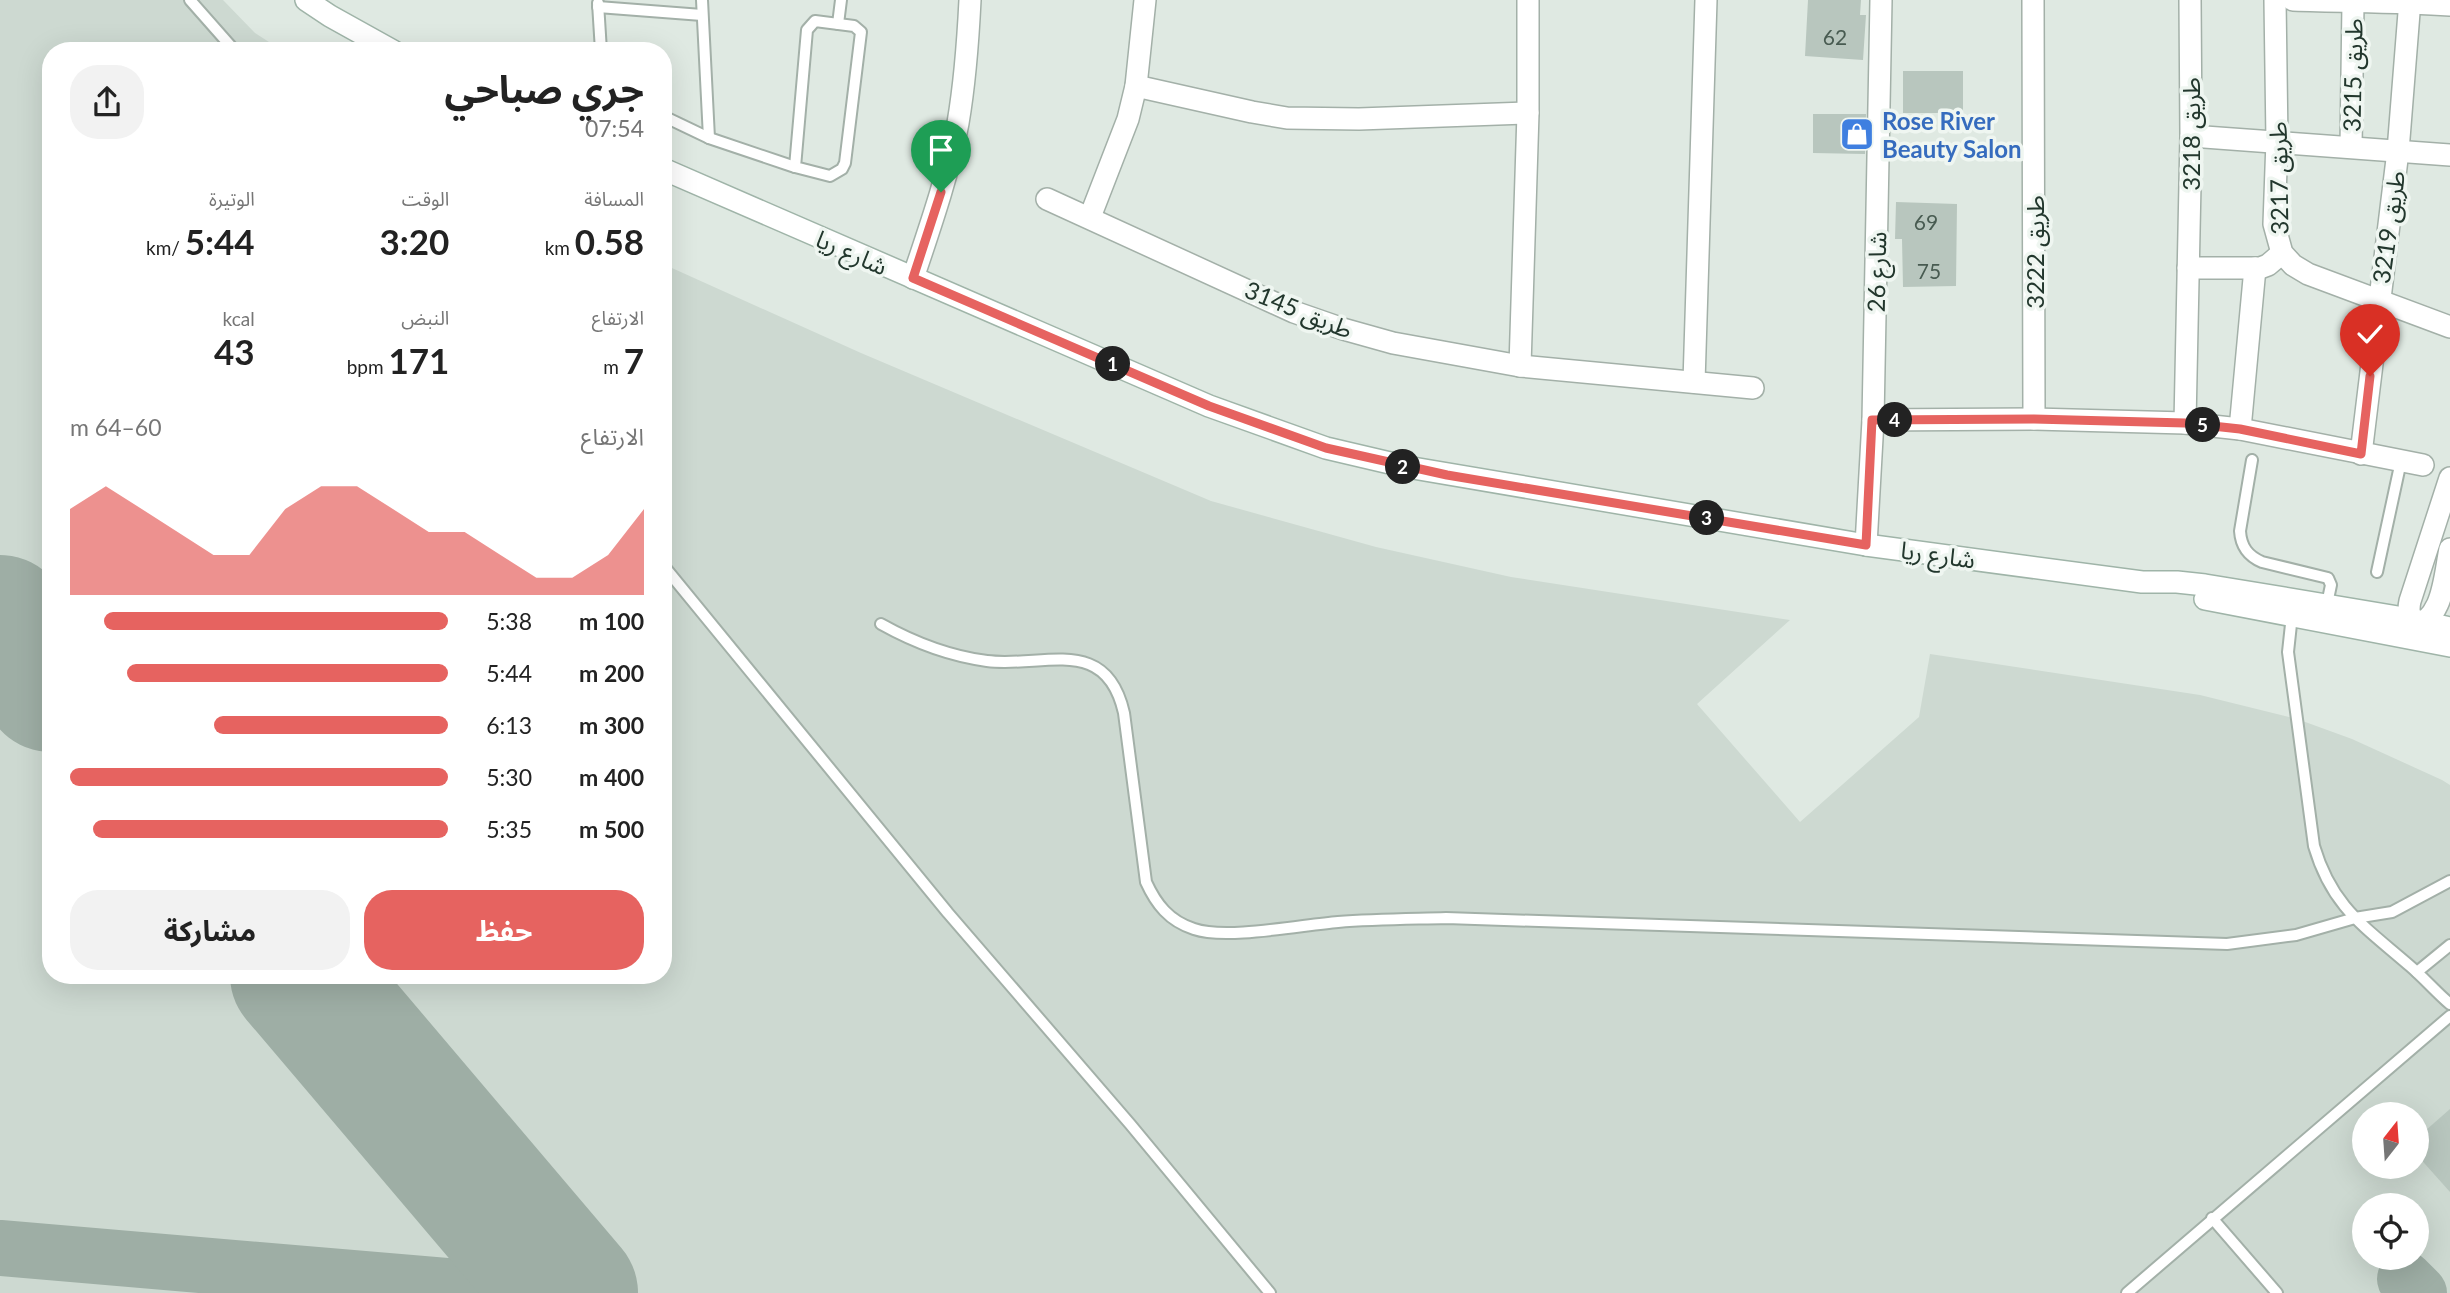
<!DOCTYPE html>
<html lang="ar">
<meta charset="utf-8">
<style>
:root{--surface:#fff;--page:#f2f2f2;--text:#222;--muted:#767676;--accent:#e66360}
body{margin:0;font-family:Lato,"Noto Sans Arabic",sans-serif;background:var(--page);color:var(--text);direction:rtl;height:100vh;display:flex;flex-direction:column;font-size:26px;white-space:nowrap}
*{box-sizing:border-box;margin:0}
p{font-size:23px;color:var(--muted)}
.icon{flex:none;width:38px;height:38px;fill:none;stroke:currentColor;stroke-width:2;stroke-linecap:round;stroke-linejoin:round}
.map{position:relative;flex:1;overflow:hidden;direction:ltr}
.sheet{position:absolute;left:42px;top:42px;width:630px;height:942px;display:flex;flex-direction:column;background:var(--surface);border-radius:28px;box-shadow:0 7px 28px #0002;direction:rtl}
.sheet>*{flex:none}
.needle{width:46px;rotate:17deg}
.tools{position:absolute;left:2352px;top:1102px;display:grid;gap:14px}
.tools a{display:grid;place-items:center;width:77px;height:77px;border-radius:50%;background:var(--surface);box-shadow:0 7px 28px #0002;font-size:35px}
.pin{position:absolute;display:grid;place-items:center;width:60px;height:60px;color:#fff;margin:-72px -30px;border-radius:50% 50% 50% 0;rotate:-45deg;box-shadow:0 0 7px #0007}
.pin .icon{rotate:45deg}
.km{position:absolute;width:35px;height:35px;margin:-18px;border-radius:50%;background:#222;color:#fff;font-size:19px;line-height:35px;text-align:center}
.round{display:grid;place-items:center;flex:none;width:74px;height:74px;border-radius:28px;background:var(--page)}
.head{display:flex;align-items:center;justify-content:space-between;height:119px;padding:0 28px}
h1{font-size:38px;font-weight:700;line-height:52px}
.stats{display:grid;grid-template-columns:repeat(3,1fr);gap:10px;height:119px;padding:7px 28px}
.stats div{display:grid;align-content:center}
.stats b{font-size:35px;font-weight:700}
.stats small{font-size:19px;font-weight:400}
.stats p{font-size:19px}
.chart{height:196px;padding:14px 28px}
.chart p{display:flex;justify-content:space-between}
.chart svg{width:100%;height:126px;margin-top:7px;fill:var(--accent);opacity:.7}
.primary-button{display:flex;gap:14px;margin-top:auto;padding:14px 28px}
.primary-button a{flex:1;height:80px;border-radius:28px;background:var(--accent);color:#fff;font-size:28px;font-weight:700;line-height:80px;text-align:center}
.primary-button a+a{background:var(--page);color:var(--text)}
ul{padding:0 28px;list-style:none;font-size:23px}
li{display:grid;grid-template-columns:112px 84px 1fr;align-items:center;height:52px}
li i{height:18px;border-radius:9px;background:var(--accent)}
.map>svg:first-child{display:block}
.built{fill:#cdd9d1;fill-rule:evenodd}
.lines{fill:none;stroke-linecap:round;stroke-linejoin:round}
.taxiway{stroke:#9eaea5;stroke-width:56}
.runway{stroke:#9eaea5;stroke-width:138}
.building{fill:#b8c6be}
.lane-casing{stroke:#a3b0a8;stroke-width:14}
.street-casing{stroke:#a3b0a8;stroke-width:24}
.secondary-casing{stroke:#9fb4a8;stroke-width:24}
.lane{stroke:#fff;stroke-width:10}
.street{stroke:#fff;stroke-width:21}
.secondary{stroke:#fff;stroke-width:21}
.route-casing{stroke:#fff;stroke-width:14}
.route{stroke:#e66360;stroke-width:9}
.labels{text-anchor:middle;dominant-baseline:central;stroke-width:7;stroke-linejoin:round;paint-order:stroke}
.number-label{font-size:21px;fill:#485b51}
.street-label{font-size:24px;fill:#22372d;stroke:#eff6f1}
.shop-label{font-size:24px;font-weight:bold;fill:#366cbe;stroke:#eff6f1;text-anchor:start}
</style>
<div class="map">
<svg width="2450" height="1293" viewBox="0 0 2450 1293">
<rect width="100%" height="100%" fill="#dfe9e2"/>
<path class="built" d="M0,0H223L255,33L283,51H51V975H663V264L861,353L1211,501L1376,547L1511,577L1790,620L1697,704L1800,822L1919,717L1930,654L2200,695L2297,719L2352,739L2442,780L2450,785V1293H0ZM2364,1115H2417V1167H2364ZM2364,1206H2417V1258H2364Z"/>
<g class="lines">
<g class="taxiway">
<polyline points="0,1248 458,1287 483,1293"/>
<polyline points="2405,1279 2419,1293"/>
</g>
<g class="runway">
<polyline points="0,624 51,683"/>
<polyline points="299,975 569,1293"/>
</g>
</g>
<g class="building">
<polygon points="1808,0 1861,0 1860,15 1866,15 1863,60 1805,56"/>
<rect x="1903" y="71" width="60" height="42"/>
<polygon points="1813,114 1866,114 1865,154 1813,153"/>
<polygon points="1896,202 1957,204 1956,286 1903,287 1902,239 1895,239"/>
<polygon points="2450,1109 2450,1192 2417,1155 2417,1138"/>
</g>
<g class="lines">
<g class="lane-casing">
<g id="lane">
<polyline points="190,0 235,51"/>
<polyline points="702,0 709,138"/>
<polyline points="598,3 601,51"/>
<polyline points="598,7 702,15"/>
<polygon points="815,21 854,26 861,32 845,163 842,169 830,176 795,167 807,30"/>
<polyline points="838,24 841,0"/>
<polyline points="663,116 709,138 795,167"/>
<path d="M2252,460L2240,531C2241,547 2248,556 2262,562L2328,578L2331,585L2327,604"/>
<polyline points="663,565 948,913 1130,1124 1270,1293"/>
<polyline points="2377,572 2401,461"/>
<path d="M2292,615L2288,652L2314,846C2332,907 2364,926 2410,966C2424,978 2436,992 2450,1004"/>
<path d="M881,624C915,643 949,656 987,661C1044,668 1106,634 1124,713L1146,882C1156,904 1169,921 1194,929C1226,940 1301,925 1338,922C1374,919 1410,919 1446,918L2227,944L2296,935L2355,918L2392,912L2450,881"/>
<polyline points="2417,972 2450,945"/>
<polyline points="2212,1218 2277,1293"/>
<polyline points="2127,1293 2450,1016"/>
</g>
</g>
<g class="street-casing">
<g id="street">
<polyline points="2033,0 2034,419"/>
<polyline points="2275,0 2277,141 2274,224 2282,253 2293,265 2308,274 2450,327"/>
<path d="M2293,0C2346,2 2398,1 2450,5"/>
<polyline points="1136,86 1252,112 1287,118 1359,119 1528,113"/>
<polyline points="2191,136 2450,155"/>
<polyline points="2351,147 2353,3"/>
<polyline points="1047,199 1294,312 1343,329 1393,343 1520,366 1753,388"/>
<polyline points="1090,217 1128,119 1136,86 1145,0"/>
<polyline points="2188,268 2260,268 2268,265 2282,253"/>
<path d="M913,278C930,227 948,176 958,123C965,82 968,41 970,0"/>
<polyline points="1520,366 1528,113 1528,0"/>
<polyline points="1694,382 1706,0"/>
<polyline points="1873,420 2034,419 2185,423 2240,429 2423,465"/>
<polyline points="2185,423 2191,136 2190,0"/>
<polyline points="2240,429 2255,268"/>
<polyline points="2361,454 2398,151 2410,0"/>
<polyline points="1866,545 1873,420 1881,0"/>
<path d="M2410,629C2444,620 2444,578 2450,549"/>
<path d="M2420,634C2411,624 2407,614 2410,601L2450,478"/>
</g>
</g>
<g class="secondary-casing">
<g id="secondary">
<polyline points="306,0 330,16 393,51"/>
<polyline points="663,169 1209,406 1326,448 1407,467 1866,545 2142,582 2177,582 2205,585 2410,619 2450,628"/>
<polyline points="2205,599 2450,646"/>
</g>
</g>
<use href="#lane" class="lane"/>
<use href="#street" class="street"/>
<use href="#secondary" class="secondary"/>
</g>
<g class="lines">
<g class="route-casing">
<polyline id="route" points="941,192 913,278 1209,406 1326,448 1447,475 1866,545 1872,420 2034,419 2185,423 2240,429 2361,454 2370,376"/>
</g>
<use href="#route" class="route"/>
</g>
<defs>
<g id="shop-square" transform="scale(1.75)"><rect x="-9" y="-9" width="18" height="18" rx="4" fill="#3f7fe0" stroke="#eff6f1"/><path d="M-5-2.5h2.3a2.7 3.5 0 0 1 5.4 0H5L5.5 6h-11ZM-1.5-2.5h3a1.5 2.3 0 0 0-3 0Z" fill="#fff"/></g>
</defs>
<g fill-rule="evenodd">
<use href="#shop-square" x="1857" y="134"/>
</g>
<g class="labels">
<g class="number-label">
<text x="1835" y="36">62</text>
<text x="1926" y="221">69</text>
<text x="1929" y="270">75</text>
</g>
<g class="street-label">
<text transform="translate(2352 75) rotate(-89)">طريق 3215</text>
<text transform="translate(2190 134) rotate(-90)">طريق 3218</text>
<text transform="translate(2278 178) rotate(-91)">طريق 3217</text>
<text transform="translate(2388 227) rotate(-82)">طريق 3219</text>
<text transform="translate(852 252) rotate(24)">شارع ريا</text>
<text transform="translate(2034 252) rotate(-90)">طريق 3222</text>
<text transform="translate(1876 272) rotate(-89)">شارع 26</text>
<text transform="translate(1299 309) rotate(22)">طريق 3145</text>
<text transform="translate(1938 554) rotate(8)">شارع ريا</text>
</g>
<g class="shop-label">
<text x="1882" y="120">Rose River<tspan x="1882" dy="28">Beauty Salon</tspan></text>
</g>
</g>
</svg>
<div class="tools">
<a><svg class="needle" viewBox="-14 -14 28 28"><path d="M0-13l5 13h-10z" fill="#e53935"/><path d="M0 13l5-13h-10z" fill="#767676"/></svg></a>
<a><svg class="icon" aria-label="locate" viewBox="0 0 24 24"><circle cx="12" cy="12" r="6"/><path d="M12 2v4M12 18v4M2 12h4M18 12h4"/></svg></a>
</div>
<div class="pin" style="left:941px;top:192px;background:#1e9e55"><svg class="icon" aria-label="arrive" viewBox="0 0 24 24"><path d="M6 21V4h12l-3 4 3 4H6"/></svg></div>
<div class="pin" style="left:2370px;top:376px;background:#d93025"><svg class="icon" aria-label="check" viewBox="0 0 24 24"><path d="M5 12l5 5 9-10"/></svg></div>
<b class="km" style="left:1113px;top:364px">1</b>
<b class="km" style="left:1403px;top:467px">2</b>
<b class="km" style="left:1707px;top:518px">3</b>
<b class="km" style="left:1895px;top:420px">4</b>
<b class="km" style="left:2203px;top:425px">5</b>
<section class="sheet">
<div class="head"><div><h1>جري صباحي</h1><p>07:54</p></div><a class="round"><svg class="icon" aria-label="share" viewBox="0 0 24 24"><path d="M12 15V3M7 8l5-5 5 5M5 13v7h14v-7"/></svg></a></div>
<div class="stats">
<div><p>المسافة</p><b>0.58<small> km</small></b></div>
<div><p>الوقت</p><b>3:20</b></div>
<div><p>الوتيرة</p><b>5:44<small> /km</small></b></div>
</div>
<div class="stats">
<div><p>الارتفاع</p><b>7<small> m</small></b></div>
<div><p>النبض</p><b>171<small> bpm</small></b></div>
<div><p>kcal</p><b>43</b></div>
</div>
<div class="chart"><p><span>الارتفاع</span>60–64 m</p>
<svg viewBox="0 0 160 44" preserveAspectRatio="none"><path d="M0 44V14L10 6L20 14L30 22L40 30L50 30L60 14L70 6L80 6L90 14L100 22L110 22L120 30L130 38L140 38L150 30L160 14V44z"/></svg>
</div>
<ul>
<li><b>100 m</b>5:38<i style="width:91%"></i></li>
<li><b>200 m</b>5:44<i style="width:85%"></i></li>
<li><b>300 m</b>6:13<i style="width:62%"></i></li>
<li><b>400 m</b>5:30<i style="width:100%"></i></li>
<li><b>500 m</b>5:35<i style="width:94%"></i></li>
</ul>
<div class="primary-button"><a>حفظ</a><a>مشاركة</a></div>
</section>
</div>
